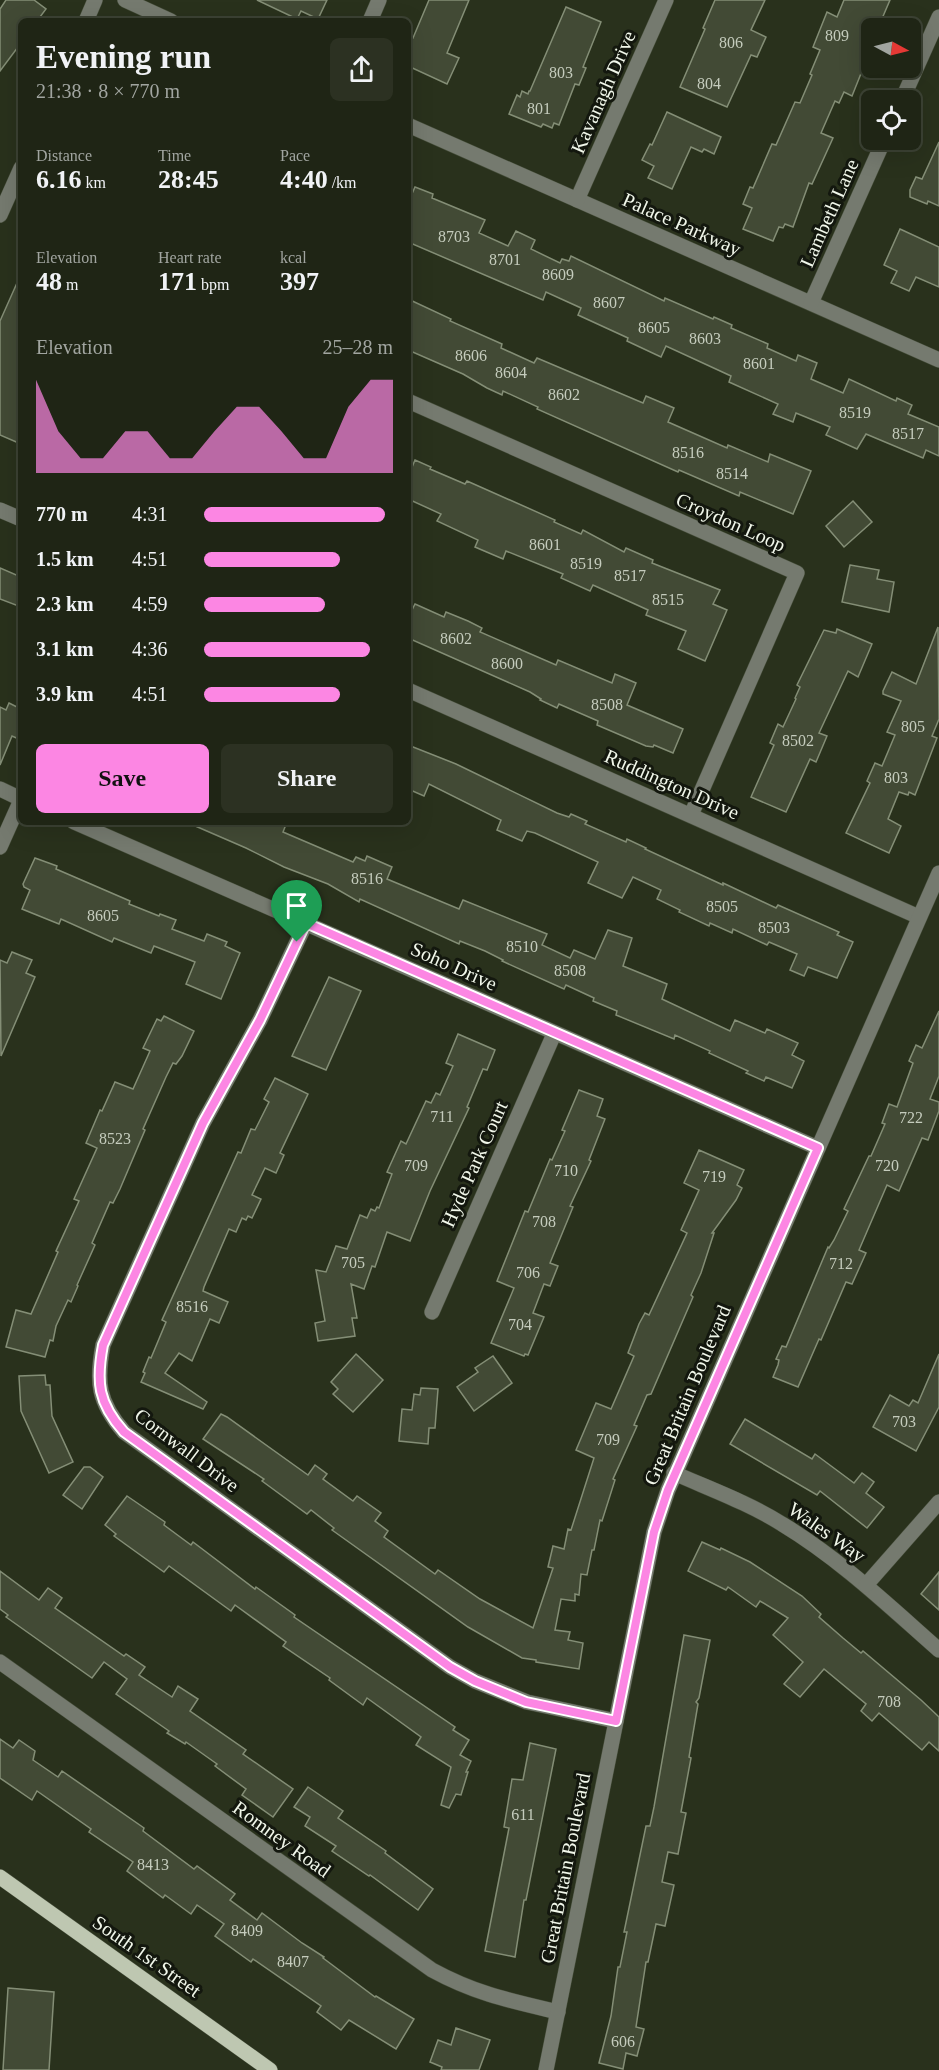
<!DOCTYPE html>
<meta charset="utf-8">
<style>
:root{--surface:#1f2515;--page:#2c3122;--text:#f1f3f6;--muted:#a1a5a0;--line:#3c4234;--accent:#fc86e3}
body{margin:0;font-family:"Times New Roman",serif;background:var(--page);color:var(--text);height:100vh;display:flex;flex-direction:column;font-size:22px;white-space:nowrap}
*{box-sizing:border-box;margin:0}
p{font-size:20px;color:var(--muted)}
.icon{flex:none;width:33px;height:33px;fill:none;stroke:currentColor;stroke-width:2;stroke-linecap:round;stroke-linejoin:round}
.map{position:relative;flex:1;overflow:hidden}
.details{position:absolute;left:18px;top:18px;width:393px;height:807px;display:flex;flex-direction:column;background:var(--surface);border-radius:9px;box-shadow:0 6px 24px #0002,0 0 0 2px var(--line)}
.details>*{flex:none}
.needle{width:39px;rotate:97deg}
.controls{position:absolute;left:861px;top:18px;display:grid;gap:12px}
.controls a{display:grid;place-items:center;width:60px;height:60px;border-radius:9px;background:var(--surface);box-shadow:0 6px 24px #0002,0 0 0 2px var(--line);font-size:30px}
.pin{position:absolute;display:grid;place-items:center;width:51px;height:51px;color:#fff;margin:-62px -26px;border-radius:50% 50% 50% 0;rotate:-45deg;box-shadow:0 0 6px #0007}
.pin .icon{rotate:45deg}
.round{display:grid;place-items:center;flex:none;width:63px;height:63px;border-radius:9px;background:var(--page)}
.head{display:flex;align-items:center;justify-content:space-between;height:102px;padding:0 18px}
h1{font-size:33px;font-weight:600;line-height:45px}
.metrics{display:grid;grid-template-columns:repeat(3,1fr);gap:9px;height:102px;padding:6px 18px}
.metrics div{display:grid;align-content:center}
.metrics b{font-size:26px;font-weight:600}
.metrics small{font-size:16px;font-weight:400}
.metrics p{font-size:16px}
.chart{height:168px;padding:12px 18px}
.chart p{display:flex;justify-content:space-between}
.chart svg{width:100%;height:108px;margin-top:6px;fill:var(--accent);opacity:.7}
.primary-button{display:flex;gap:12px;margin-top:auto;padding:12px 18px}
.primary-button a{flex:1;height:69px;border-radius:9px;background:var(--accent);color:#111;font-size:24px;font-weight:600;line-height:69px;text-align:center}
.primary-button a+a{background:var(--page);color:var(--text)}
ul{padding:0 18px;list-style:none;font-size:20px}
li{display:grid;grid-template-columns:96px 72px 1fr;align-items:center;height:45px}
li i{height:15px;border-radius:8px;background:var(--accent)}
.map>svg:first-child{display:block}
.building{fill:#424a35;stroke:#848e76;stroke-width:1.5}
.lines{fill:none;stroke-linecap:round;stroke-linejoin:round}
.minor-casing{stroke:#454d39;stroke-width:16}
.major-casing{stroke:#454d39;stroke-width:16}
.minor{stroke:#757a6f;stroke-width:15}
.major{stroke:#bec7b1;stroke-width:15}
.route-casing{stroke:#fff;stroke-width:12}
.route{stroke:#fc86e3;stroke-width:8}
.labels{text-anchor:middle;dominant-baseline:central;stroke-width:6;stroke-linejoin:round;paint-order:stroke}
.number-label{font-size:16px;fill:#c5ccbd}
.street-label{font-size:20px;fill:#f1f7ea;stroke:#13170e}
</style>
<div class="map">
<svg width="939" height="2070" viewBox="0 0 939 2070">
<rect width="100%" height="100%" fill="#29311c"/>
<g class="building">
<polygon points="6,0 34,0 46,9 37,21 21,21 21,43 0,71 0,9"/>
<polygon points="257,0 327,0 318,19 301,11 297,19"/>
<polygon points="429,0 469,0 447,53 459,58 447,84 408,66 408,35 413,38"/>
<polygon points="715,0 765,0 751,30 766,37 757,57 751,55 727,107 680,87 705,29 703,28"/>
<polygon points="844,0 890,0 878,28 872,28 870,51 852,96 844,92 839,103 835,101 821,133 833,138 812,184 809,183 793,227 785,224 783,228 779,227 773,241 743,229 752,208 743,204 750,187 753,188 772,144 776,145 795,102 800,103 812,75 810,74 820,50 813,47 827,12 837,17"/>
<polygon points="566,7 601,22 583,67 586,68 579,85 575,84 559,125 554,123 552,128 543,124 541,127 509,114 517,95 520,97 522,91 528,94 529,91 530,91"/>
<polygon points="667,112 721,137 714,154 704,149 702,152 691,147 672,189 648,178 654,166 642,160 650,144 652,145"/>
<polygon points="939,142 939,206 928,201 927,204 910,197 910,190 916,177 922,179"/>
<polygon points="415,187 433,194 432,198 485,220 479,233 508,246 516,231 535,240 531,249 560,263 562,259 569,261 571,256 664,301 665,298 713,319 714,317 732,325 731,328 768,344 767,348 796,361 798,355 817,363 811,379 843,393 849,379 896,401 897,398 912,405 908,414 939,427 939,456 926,450 923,458 866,434 857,449 826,435 830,427 796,413 793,422 773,414 778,404 729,382 731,376 666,346 661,357 627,341 628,338 578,315 581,308 546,292 543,300 408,242 408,203"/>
<polygon points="900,229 939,247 939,287 916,277 909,291 891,283 897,271 884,265"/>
<polygon points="21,274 21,444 0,435 0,321"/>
<polygon points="408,299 451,319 450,321 502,344 501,348 534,363 537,358 643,403 646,396 674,408 668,422 727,448 728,445 768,462 770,454 811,471 793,514 740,492 739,496 679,470 678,472 537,409 538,407 503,391 502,395 487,388 463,374 408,350"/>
<polygon points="415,460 431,467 430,469 465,484 467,481 555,520 554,522 581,534 583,530 624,552 626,548 653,560 652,563 720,590 713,604 727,610 705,661 678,649 686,631 646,615 648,610 593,585 590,591 561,578 563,574 506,551 503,559 475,547 478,540 437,521 441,514 408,499 408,477"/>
<polygon points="853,501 872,522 844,547 826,526"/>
<polygon points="850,565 879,570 877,579 894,582 889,612 842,602"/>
<polygon points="0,568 21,577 21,607 0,599"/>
<polygon points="415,604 444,617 446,612 468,621 482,628 480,632 556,665 558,660 612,683 615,674 636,683 627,705 683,729 673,753 654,745 653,747 646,746 597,725 598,721 559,704 557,708 540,700 541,699 530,692 408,638 408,618"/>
<polygon points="938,627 939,719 932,736 937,738 915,795 909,792 908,795 899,792 888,819 901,826 889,853 846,833 870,783 867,781 875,763 882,766 895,735 887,732 901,701 883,694 883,691 892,672 916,684"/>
<polygon points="837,629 872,644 858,677 848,671 819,733 827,736 816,762 810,759 786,812 751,797 774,745 770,743 778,724 783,727 796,699 795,698 800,687 797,685 824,630 836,633"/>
<polygon points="9,703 21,709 21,740 12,736 0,765 0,707 6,710"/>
<polygon points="408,745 456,764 557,813 569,817 571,814 587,821 585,824 626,842 627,839 646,848 645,849 723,885 723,883 776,908 778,905 839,932 837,935 853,942 837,978 808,967 804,976 790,970 797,954 769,942 767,945 733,929 732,933 710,923 709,926 679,912 680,910 657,899 661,890 633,877 622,898 588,883 598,862 535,833 527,831 522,841 497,830 501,820 429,784 424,796 408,789"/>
<polygon points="186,822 287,822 283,832 353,862 356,857 365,861 367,856 392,867 387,879 459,909 463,900 547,934 542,945 570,958 574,950 595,959 608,930 632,938 623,966 667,984 662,999 730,1031 735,1020 765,1033 767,1029 798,1043 792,1055 804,1061 792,1088 766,1077 764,1081 746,1073 748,1071 709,1053 710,1051 675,1035 674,1039 616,1015 617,1011 593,1001 594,998 566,985 564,989 502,961 503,960 485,951 460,941 459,944 360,899 359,902 328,884 284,867 246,848"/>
<polygon points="35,858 57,866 56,869 130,901 129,904 159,916 160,914 176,920 172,929 204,941 207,934 227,942 225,946 240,953 221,999 186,984 195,962 154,946 151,953 114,938 112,942 61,919 59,924 22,909 30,890 24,887 23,884"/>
<polygon points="12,952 32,960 26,973 35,977 1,1056 0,960 7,963"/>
<polygon points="329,977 361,991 326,1070 292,1056"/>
<polygon points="939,1011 939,1076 930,1099 939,1102 939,1111 928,1140 922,1138 899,1191 887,1185 859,1250 866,1253 852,1284 846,1282 821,1340 819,1339 798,1387 773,1377 778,1365 779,1360 776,1359 782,1346 786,1347 828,1247 829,1248 834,1240 848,1211 844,1209 869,1156 871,1156 885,1124 882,1123 889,1104 897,1107 913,1063 909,1061 916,1045 922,1048"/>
<polygon points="164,1016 194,1031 182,1056 176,1064 173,1063 166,1077 143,1129 145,1130 120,1189 113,1203 110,1202 92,1243 95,1245 77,1285 78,1286 71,1302 68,1300 56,1326 53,1341 50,1340 45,1357 6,1347 16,1310 31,1314 58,1252 56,1251 79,1201 74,1199 97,1148 86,1143 100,1110 102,1111 115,1082 133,1089 150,1051 143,1048 157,1019 161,1021"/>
<polygon points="458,1034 495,1050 487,1070 483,1069 467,1107 469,1108 430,1191 410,1241 387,1232 375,1267 372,1266 364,1289 351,1284 357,1318 352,1318 355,1336 318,1341 315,1323 325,1321 316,1270 326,1272 336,1246 347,1249 360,1215 367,1218 371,1209 375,1211 377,1207 379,1208 392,1174 387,1172 401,1141 406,1144 426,1101 431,1103 436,1093 440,1095 453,1066 446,1063"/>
<polygon points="275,1078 308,1094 280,1153 284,1155 276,1173 265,1168 252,1195 261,1199 252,1218 248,1216 246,1220 242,1218 236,1232 229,1229 204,1287 203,1291 228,1302 219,1323 210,1319 192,1361 179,1353 165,1373 207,1402 203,1409 141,1382 145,1373 143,1372 149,1357 151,1358 166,1322 162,1320 238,1152 241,1153 251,1129 255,1130 269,1102 264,1099"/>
<polygon points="579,1090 603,1099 597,1116 605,1119 589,1160 591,1161 570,1206 573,1207 550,1263 558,1266 550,1286 544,1284 533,1313 544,1317 528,1355 525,1354 524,1356 491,1343 514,1288 497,1281 525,1211 528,1212 550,1159 552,1160 565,1131 562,1130"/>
<polygon points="699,1150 744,1170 737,1185 742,1188 736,1200 712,1233 714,1233 701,1273 691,1295 693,1297 651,1394 647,1395 634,1425 637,1426 613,1479 615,1480 602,1521 600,1520 594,1550 592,1550 587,1575 581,1574 579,1595 575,1594 575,1601 561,1599 555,1630 570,1632 568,1640 583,1643 579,1669 536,1662 536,1660 522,1658 468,1627 332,1530 334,1528 311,1510 307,1514 262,1481 264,1479 203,1439 221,1414 227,1417 308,1475 315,1465 327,1474 323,1479 353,1501 357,1496 381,1513 375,1521 388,1531 384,1537 435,1574 438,1570 480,1599 533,1628 553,1568 548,1567 553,1546 564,1549 568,1529 571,1530 594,1458 576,1450 596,1403 611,1409 634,1356 628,1353 639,1324 645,1313 649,1315 687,1233 681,1230 699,1190 684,1183"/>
<polygon points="356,1354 383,1380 353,1412 333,1394 338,1389 331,1382"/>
<polygon points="939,1354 939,1407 916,1451 873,1427 890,1395 909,1406 913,1400 918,1403"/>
<polygon points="493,1356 512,1383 474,1411 457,1387 478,1372 475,1368"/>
<polygon points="45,1375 46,1385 50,1385 52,1416 73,1462 49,1473 21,1411 19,1376"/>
<polygon points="421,1388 438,1389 435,1428 429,1428 428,1444 399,1441 402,1409 412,1410 414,1394 420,1395"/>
<polygon points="745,1419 812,1459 815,1454 854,1483 862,1473 874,1482 866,1493 884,1507 867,1528 820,1491 817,1495 730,1444"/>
<polygon points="84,1467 90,1467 103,1477 82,1509 63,1495"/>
<polygon points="127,1496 165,1522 164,1525 191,1545 193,1542 255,1589 256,1587 295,1615 294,1617 455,1727 453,1730 469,1740 460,1755 471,1761 466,1772 468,1772 461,1795 456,1794 449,1808 441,1805 451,1767 416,1745 421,1737 367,1698 363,1705 329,1680 330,1678 283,1646 286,1642 235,1605 231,1611 169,1566 164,1572 114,1536 116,1534 105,1525"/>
<polygon points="702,1542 720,1550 721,1548 750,1562 802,1596 821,1614 819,1617 843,1638 861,1653 863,1651 921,1700 939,1717 939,1751 929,1742 922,1750 879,1713 872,1721 861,1711 866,1704 824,1669 800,1697 784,1684 803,1662 773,1635 788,1618 760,1601 756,1607 728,1587 726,1590 688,1571"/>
<polygon points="0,1571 39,1600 48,1588 62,1598 55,1608 124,1656 126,1654 145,1667 139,1675 172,1697 178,1686 198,1699 190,1711 246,1750 243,1754 293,1789 273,1817 242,1795 246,1789 215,1766 217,1764 186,1742 185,1744 167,1733 169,1731 116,1694 127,1679 104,1662 92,1678 6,1617 8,1615 0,1609"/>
<polygon points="939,1572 939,1610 921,1594"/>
<polygon points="684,1635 710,1640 699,1698 696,1702 698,1704 689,1757 691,1758 681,1812 686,1813 682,1833 678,1854 668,1852 662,1882 674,1885 665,1926 656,1924 648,1962 646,1962 636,2027 644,2029 637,2056 626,2053 623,2069 599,2063 611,2016 618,1967 620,1967 627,1932 624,1932 646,1826 650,1826 654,1807"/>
<polygon points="0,1739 13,1748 19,1740 35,1751 33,1760 58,1777 62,1771 144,1828 143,1831 194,1869 197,1866 235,1894 230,1900 257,1920 262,1913 302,1943 324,1957 323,1958 375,1997 376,1996 414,2019 396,2049 349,2020 341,2030 317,2012 321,2006 253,1959 251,1962 215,1936 224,1924 197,1905 191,1914 165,1895 163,1898 127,1871 133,1862 89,1832 91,1829 37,1791 32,1800 0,1778"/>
<polygon points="530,1743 556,1749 526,1900 524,1900 515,1957 485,1951 509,1828 504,1827 512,1779 523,1780"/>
<polygon points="308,1787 343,1811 338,1818 386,1851 385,1853 433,1889 418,1910 370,1875 369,1876 332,1851 336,1846 305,1826 310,1817 294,1807"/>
<polygon points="8,1988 54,1992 49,2070 3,2070"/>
<polygon points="456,2028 490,2040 479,2070 441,2070 442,2067 430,2062 438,2040 451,2045"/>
</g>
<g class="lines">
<g class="minor-casing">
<g id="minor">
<polyline points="125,0 171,21"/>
<polyline points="86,21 95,0"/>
<polyline points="370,21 379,0"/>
<polyline points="902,100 939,17"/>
<polyline points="408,125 939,360"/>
<polyline points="577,200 666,0"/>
<polyline points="0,215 21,168"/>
<polyline points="811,303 884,140"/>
<polyline points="408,401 797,573 691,815"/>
<polyline points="0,510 21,519"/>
<polyline points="408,690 919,917"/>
<polyline points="0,789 21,799"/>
<polyline points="74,822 818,1148"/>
<polyline points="0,847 21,800"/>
<path d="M306,923L260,1020L203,1123L103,1345C96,1382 98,1402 124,1432L450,1667L475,1681L527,1702L616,1721"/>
<polyline points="432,1312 554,1034"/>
<path d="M674,1473C710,1489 749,1503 782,1524C840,1559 889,1606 939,1650"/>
<polyline points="866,1585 939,1502"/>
<path d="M0,1662L432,1970C476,1994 511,2001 558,2012"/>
<polyline points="546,2070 645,1577 654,1532 668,1490 939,873"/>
</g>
</g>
<g class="major-casing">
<polyline id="major" points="0,1877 270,2070"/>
</g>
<use href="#minor" class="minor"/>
<use href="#major" class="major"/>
</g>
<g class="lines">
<g class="route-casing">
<path id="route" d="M306,923L818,1148L668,1490L654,1532L616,1721L526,1702L475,1681L450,1667L124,1432C98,1403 96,1382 103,1345L203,1123L260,1020Z"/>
</g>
<use href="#route" class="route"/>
</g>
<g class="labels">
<g class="number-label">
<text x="837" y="35">809</text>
<text x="731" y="42">806</text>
<text x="561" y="72">803</text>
<text x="709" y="83">804</text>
<text x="539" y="108">801</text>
<text x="454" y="236">8703</text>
<text x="505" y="259">8701</text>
<text x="558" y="274">8609</text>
<text x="609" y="302">8607</text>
<text x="654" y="327">8605</text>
<text x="705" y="338">8603</text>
<text x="471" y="355">8606</text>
<text x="759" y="363">8601</text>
<text x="511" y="372">8604</text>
<text x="564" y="394">8602</text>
<text x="855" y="412">8519</text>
<text x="908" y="433">8517</text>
<text x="688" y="452">8516</text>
<text x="732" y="473">8514</text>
<text x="545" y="544">8601</text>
<text x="586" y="563">8519</text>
<text x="630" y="575">8517</text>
<text x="668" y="599">8515</text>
<text x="456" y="638">8602</text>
<text x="507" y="663">8600</text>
<text x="607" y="704">8508</text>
<text x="913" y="726">805</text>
<text x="798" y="740">8502</text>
<text x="896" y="777">803</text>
<text x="367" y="878">8516</text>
<text x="722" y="906">8505</text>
<text x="103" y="915">8605</text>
<text x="774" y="927">8503</text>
<text x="522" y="946">8510</text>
<text x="570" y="970">8508</text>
<text x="442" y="1116">711</text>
<text x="911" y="1117">722</text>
<text x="115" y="1138">8523</text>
<text x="416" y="1165">709</text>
<text x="887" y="1165">720</text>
<text x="566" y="1170">710</text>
<text x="714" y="1176">719</text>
<text x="544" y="1221">708</text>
<text x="353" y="1262">705</text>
<text x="841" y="1263">712</text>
<text x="528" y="1272">706</text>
<text x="192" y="1306">8516</text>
<text x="520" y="1324">704</text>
<text x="904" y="1421">703</text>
<text x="608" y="1439">709</text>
<text x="889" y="1701">708</text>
<text x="523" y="1814">611</text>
<text x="153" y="1864">8413</text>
<text x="247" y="1930">8409</text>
<text x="293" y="1961">8407</text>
<text x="623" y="2041">606</text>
</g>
<g class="street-label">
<text transform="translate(603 92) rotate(-66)">Kavanagh Drive</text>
<text transform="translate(829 213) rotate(-66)">Lambeth Lane</text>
<text transform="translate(682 224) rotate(24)">Palace Parkway</text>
<text transform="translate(731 522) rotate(24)">Croydon Loop</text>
<text transform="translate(672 784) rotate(24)">Ruddington Drive</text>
<text transform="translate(454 966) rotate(24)">Soho Drive</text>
<text transform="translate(474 1164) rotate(-66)">Hyde Park Court</text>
<text transform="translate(687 1395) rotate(-67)">Great Britain Boulevard</text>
<text transform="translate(187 1450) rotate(37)">Cornwall Drive</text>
<text transform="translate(827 1532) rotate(35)">Wales Way</text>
<text transform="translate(282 1839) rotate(36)">Romney Road</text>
<text transform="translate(565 1868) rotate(-79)">Great Britain Boulevard</text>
<text transform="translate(147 1956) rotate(35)">South 1st Street</text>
</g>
</g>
</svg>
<div class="controls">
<a><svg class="needle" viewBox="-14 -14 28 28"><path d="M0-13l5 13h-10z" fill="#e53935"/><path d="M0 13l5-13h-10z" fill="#a1a5a0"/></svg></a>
<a><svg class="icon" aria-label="locate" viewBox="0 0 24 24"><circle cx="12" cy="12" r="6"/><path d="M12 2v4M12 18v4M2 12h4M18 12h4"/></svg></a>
</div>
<div class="pin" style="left:297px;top:942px;background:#1e9e55"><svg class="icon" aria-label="arrive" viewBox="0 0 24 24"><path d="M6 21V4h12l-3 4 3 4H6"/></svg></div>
<section class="details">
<div class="head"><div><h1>Evening run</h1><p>21:38 · 8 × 770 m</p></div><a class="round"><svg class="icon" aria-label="share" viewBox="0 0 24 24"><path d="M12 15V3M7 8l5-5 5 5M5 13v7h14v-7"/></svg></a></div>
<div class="metrics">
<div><p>Distance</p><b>6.16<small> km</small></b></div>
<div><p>Time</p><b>28:45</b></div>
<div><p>Pace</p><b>4:40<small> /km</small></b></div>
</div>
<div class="metrics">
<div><p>Elevation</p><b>48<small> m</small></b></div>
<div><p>Heart rate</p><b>171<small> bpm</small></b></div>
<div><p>kcal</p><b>397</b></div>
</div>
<div class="chart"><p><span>Elevation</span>25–28 m</p>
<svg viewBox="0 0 160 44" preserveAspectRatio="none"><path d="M0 44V6L10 27L20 38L30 38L40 27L50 27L60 38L70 38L80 27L90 17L100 17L110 27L120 38L130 38L140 17L150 6L160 6V44z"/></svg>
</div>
<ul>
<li><b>770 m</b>4:31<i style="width:96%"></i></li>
<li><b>1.5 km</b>4:51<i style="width:72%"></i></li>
<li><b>2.3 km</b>4:59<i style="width:64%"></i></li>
<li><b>3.1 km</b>4:36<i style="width:88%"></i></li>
<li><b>3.9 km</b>4:51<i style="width:72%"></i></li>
</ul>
<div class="primary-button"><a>Save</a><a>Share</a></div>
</section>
</div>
